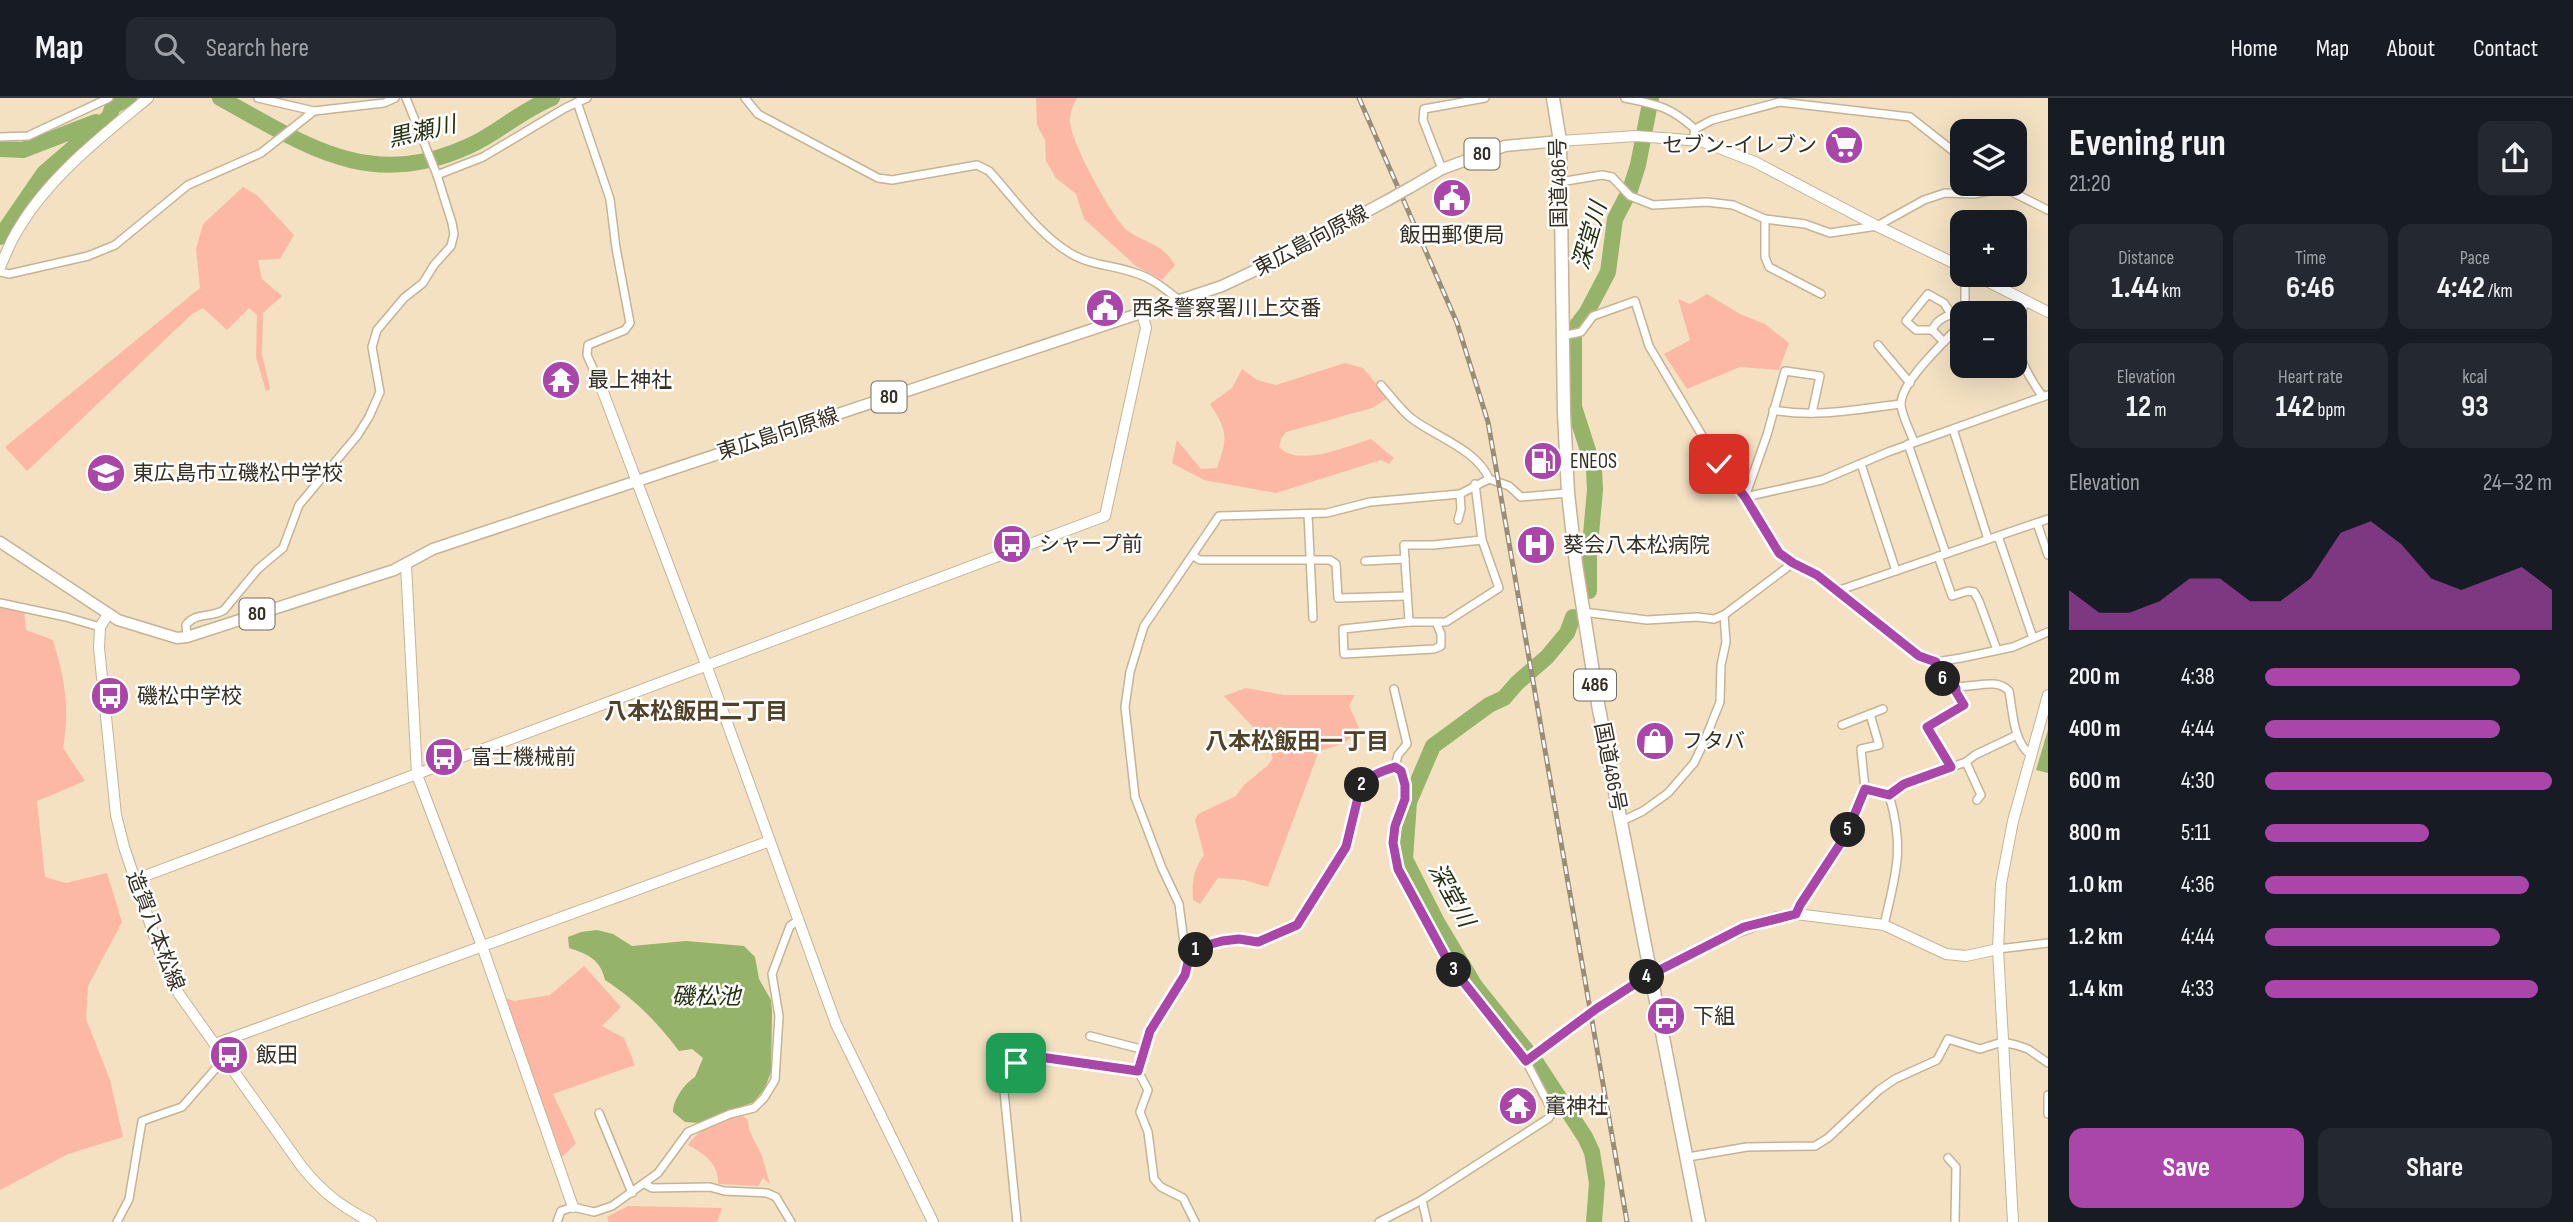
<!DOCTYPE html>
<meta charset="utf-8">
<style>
:root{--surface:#171b24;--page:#242831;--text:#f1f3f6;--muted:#9ea1a6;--line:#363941;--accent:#aa45aa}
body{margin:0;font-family:"Sofia Sans Condensed","Noto Sans JP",sans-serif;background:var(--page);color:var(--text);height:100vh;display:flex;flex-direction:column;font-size:26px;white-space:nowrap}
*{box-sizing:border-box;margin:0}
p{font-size:23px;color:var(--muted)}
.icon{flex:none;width:38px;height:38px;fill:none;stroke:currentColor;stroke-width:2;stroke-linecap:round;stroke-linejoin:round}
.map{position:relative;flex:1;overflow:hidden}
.side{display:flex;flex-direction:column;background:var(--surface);width:525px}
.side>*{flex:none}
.fabs{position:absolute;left:1950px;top:21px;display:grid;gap:14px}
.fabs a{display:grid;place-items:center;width:77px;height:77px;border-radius:14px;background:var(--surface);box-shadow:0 7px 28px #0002;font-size:35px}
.pin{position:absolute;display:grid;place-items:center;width:60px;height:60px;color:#fff;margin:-30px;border-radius:14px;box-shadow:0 4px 10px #0006}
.km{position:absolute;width:35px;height:35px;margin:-18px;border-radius:50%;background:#222;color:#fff;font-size:19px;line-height:35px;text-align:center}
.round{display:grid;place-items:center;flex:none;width:74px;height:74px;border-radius:14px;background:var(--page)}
.summary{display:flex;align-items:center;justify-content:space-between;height:119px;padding:0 21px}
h1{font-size:38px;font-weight:700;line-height:52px}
.stats{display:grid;grid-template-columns:repeat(3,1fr);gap:10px;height:119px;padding:7px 21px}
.stats div{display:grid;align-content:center;border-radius:14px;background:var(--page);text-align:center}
.stats b{font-size:30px;font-weight:700}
.stats small{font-size:19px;font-weight:400}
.stats p{font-size:19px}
.chart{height:196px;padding:14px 21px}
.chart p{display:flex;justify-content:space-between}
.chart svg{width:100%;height:126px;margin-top:7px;fill:var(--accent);opacity:.7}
.button{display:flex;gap:14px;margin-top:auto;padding:14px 21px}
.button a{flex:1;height:80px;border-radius:14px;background:var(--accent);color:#fff;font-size:28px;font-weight:700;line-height:80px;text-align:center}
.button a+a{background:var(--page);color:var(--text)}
ul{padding:0 21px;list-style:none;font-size:23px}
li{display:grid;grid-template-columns:112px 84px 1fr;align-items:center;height:52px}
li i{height:18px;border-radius:9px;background:var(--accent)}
header{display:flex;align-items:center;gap:42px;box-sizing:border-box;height:98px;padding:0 35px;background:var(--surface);border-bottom:2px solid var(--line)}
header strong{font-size:33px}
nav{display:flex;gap:38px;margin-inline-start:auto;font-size:24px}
.search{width:490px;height:63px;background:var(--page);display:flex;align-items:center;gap:18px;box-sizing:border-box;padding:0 24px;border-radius:14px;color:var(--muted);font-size:26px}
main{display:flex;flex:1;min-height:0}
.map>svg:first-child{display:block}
.green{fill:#fcb8a4}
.water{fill:#95b369}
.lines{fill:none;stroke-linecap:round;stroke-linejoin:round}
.river{stroke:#95b369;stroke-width:16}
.street-casing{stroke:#c4b395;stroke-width:10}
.secondary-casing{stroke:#c4b395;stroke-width:12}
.primary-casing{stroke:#c4b395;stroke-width:13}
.highway-casing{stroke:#c4b395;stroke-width:15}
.street{stroke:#fff;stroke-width:7}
.secondary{stroke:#fff;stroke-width:10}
.primary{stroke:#fff;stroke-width:10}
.highway{stroke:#fff;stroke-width:12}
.rail-casing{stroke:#9a8d77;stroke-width:5}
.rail{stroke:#fff;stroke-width:2.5;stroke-dasharray:8;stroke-linecap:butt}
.primary-bridge-casing{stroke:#c4b395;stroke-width:13;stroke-linecap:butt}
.primary-bridge{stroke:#fff;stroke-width:10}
.route-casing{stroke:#fff;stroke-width:14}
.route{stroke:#aa45aa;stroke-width:9}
.labels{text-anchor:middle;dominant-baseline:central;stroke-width:5;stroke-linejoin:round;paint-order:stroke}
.shield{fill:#fff;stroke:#726d64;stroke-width:2}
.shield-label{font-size:19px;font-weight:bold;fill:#352e22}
.poi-label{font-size:21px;fill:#352e22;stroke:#fff;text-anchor:start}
.street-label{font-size:21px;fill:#352e22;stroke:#fff}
.water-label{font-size:23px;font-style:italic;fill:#253111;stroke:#fff}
.neighbourhood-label{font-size:23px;font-weight:bold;fill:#504127;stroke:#fff}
</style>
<header>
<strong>Map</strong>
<div class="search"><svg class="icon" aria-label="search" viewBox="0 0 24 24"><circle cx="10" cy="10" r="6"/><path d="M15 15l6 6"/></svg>Search here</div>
<nav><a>Home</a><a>Map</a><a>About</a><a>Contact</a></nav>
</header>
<main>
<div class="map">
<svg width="2048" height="1124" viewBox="0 0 2048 1124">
<rect width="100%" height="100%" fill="#f3e1c2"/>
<g class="green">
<path d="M1036,0H1077C1074,6 1070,14 1070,20C1067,39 1113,121 1128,133C1147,146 1162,145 1175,167L1162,182L1136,168L1084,121L1076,96L1056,80L1046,63L1045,42L1037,27Z"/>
<polygon points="243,89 258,98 294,137 280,161 258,162 262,181 282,198 263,215 262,256 270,291 266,293 256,259 257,217 249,210 227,232 203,210 192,216 27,373 5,349 200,190 196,151 203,126"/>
<polygon points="1707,196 1740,216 1765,226 1789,245 1779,272 1740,269 1687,291 1664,256 1690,242 1678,201 1690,206"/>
<path d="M1345,265L1363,270L1388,300L1372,310L1286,334L1281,341L1279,349C1298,370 1348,348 1371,341L1394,360L1389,366L1381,362L1276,395L1204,382L1172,365L1177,342L1201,371L1217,370C1228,339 1228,334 1210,306L1232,290L1242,271L1257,282L1276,287Z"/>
<path d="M0,506L24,510L26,532L53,542C65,582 70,609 63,650L85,683L37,703L45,779L66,785L107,775L122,824L88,888L86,921L110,982L123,1039L68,1056L0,1092Z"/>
<path d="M1246,590L1284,597H1355L1349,608L1360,632L1343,646L1319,653L1268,789L1244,782L1218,780L1200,806L1193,802C1192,784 1193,772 1204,757L1195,722L1198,716L1236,698L1244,687L1267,668L1273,660L1265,642L1224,598Z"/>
<polygon points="584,868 621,909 602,928 624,940 635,967 553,996 576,1045 561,1060 506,900 514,903 550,897"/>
<path d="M743,1018L748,1022L749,1032L762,1058L770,1086L763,1080L758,1088L718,1086C719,1065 704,1056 688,1047C700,1029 722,1022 743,1018Z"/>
<polygon points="628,1108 722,1110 717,1124 609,1124 607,1119"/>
</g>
<g class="water">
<polygon points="2048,632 2048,675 2036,672"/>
<path d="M597,832L613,836L632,848L686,843L744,848L755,859L759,881L771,902L772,913L771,974L765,990L754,1004L699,1025L685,1024L673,1014C673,1002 685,985 695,979L703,960L692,951L679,953C656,923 637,903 605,882C601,862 588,856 569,850L568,839L581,834Z"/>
</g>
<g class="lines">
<g class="river">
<path d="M220,0C306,47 369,94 469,48C498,35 520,13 552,0"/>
<polyline points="0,51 23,52 96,24"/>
<polyline points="0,139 44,75 109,19 113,8 129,0"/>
<polyline points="1589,493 1589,458 1595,392 1594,371 1574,309 1574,231 1587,214 1608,174 1615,121 1630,92 1638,67 1651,0"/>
<polyline points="1573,519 1567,535 1547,559 1517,585 1504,600 1489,607 1433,648 1409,704 1405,761 1437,824 1475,888 1535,963 1585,1039 1592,1054 1597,1085 1594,1124"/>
</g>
<g class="street-casing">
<g id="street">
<polyline points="258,0 314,13 384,5 395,0"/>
<path d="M745,0L758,16L878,80L892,82L977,67L989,73C1014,100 1038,136 1070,155C1089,167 1111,167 1132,174C1151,179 1164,190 1179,202"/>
<path d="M1625,0C1658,7 1669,8 1695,31L1693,42"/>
<polyline points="577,4 610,101 616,150 630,225 625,232 588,247 587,257 600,286"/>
<polyline points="1695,31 1712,22 1780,4 1910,19 1962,60"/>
<polyline points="0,39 28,38 109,0"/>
<polyline points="1442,71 1423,22 1424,11 1485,0"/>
<polyline points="437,77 483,59 565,10 587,0"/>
<polyline points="1560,84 1602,77 1612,79 1630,98 1653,107 1707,104 1733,107 1765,121 1805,126 1830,135 1877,128 1924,102 1945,95 1974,96 2004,90"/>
<polyline points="1996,86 2048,112"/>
<polyline points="1765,121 1765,159 1769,169 1821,196"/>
<polyline points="0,174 9,176 88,158 115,147 188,87 261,55 314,13"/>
<polyline points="1965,215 1965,177"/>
<polyline points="1932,232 1916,232 1906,223 1928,196 1944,205 1951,216"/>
<path d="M2014,237C2019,261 2028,279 2043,299"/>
<polyline points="2015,237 2025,203"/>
<polyline points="1562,238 1581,234 1593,218 1635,203 1649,248 1719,366 1745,399 1779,455 1793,465 1817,476 1919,558 1936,564 1961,560 2013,549 2048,534"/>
<path d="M1944,244L1932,232C1937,221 1951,214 1962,216"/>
<polyline points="1878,247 1910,285"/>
<path d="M1381,287C1391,298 1400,311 1411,320C1434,338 1478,352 1489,381"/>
<path d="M1773,312C1816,320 1859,311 1901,306"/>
<polyline points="1953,331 1988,441"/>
<path d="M1914,344C1910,333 1903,320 1901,308C1899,285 1943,246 1958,229L1962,222"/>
<polyline points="1908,346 1946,456"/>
<polyline points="1861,366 1896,473"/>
<polyline points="1745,399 1822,382 1888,354 2048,297"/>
<polyline points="1745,399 1767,337 1785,273 1820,278 1812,315"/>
<polyline points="1308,416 1313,520"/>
<polyline points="1458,422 1461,411 1460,396"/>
<polyline points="2037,425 2048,457"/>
<polyline points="1998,438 2033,540"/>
<polyline points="1193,458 1200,462 1330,462 1336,466 1338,500 1407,498"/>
<polyline points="1938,458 1952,498 1968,493 1974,494 1979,503 1997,552"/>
<polyline points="1365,463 1405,461"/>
<polyline points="1837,493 2048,421"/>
<polyline points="0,505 66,519 100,529"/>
<polyline points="1583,514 1647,522 1697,519 1714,521 1724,517 1793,465"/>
<polyline points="1409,524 1404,447 1433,447 1482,442"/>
<polyline points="1436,524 1441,536 1441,548 1434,551 1344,556 1343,531 1409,524 1446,524 1499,490 1482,442 1475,386"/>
<path d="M187,539L186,527C195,514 212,520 224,512L258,471L283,450L299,407L357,338L369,319L380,294L372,249L377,232L404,200L423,185L434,167L451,148L454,136L452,125L437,77L406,0"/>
<path d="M1936,564C1943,612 1989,571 2009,593C2013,614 2013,644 2031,657"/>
<polyline points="1394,591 1407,646 1398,657 1395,669"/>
<polyline points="1842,627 1883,611"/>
<polyline points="1966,664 1981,697 1977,702"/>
<polyline points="1951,669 1927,629 1964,607 1956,594 1956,590"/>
<path d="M1865,691L1889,697C1905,750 1896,775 1884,827"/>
<polyline points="1889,697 1904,686 1966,664 1975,657 2017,637"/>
<polyline points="1620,724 1643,713 1668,695 1694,665 1704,644 1720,604 1721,567 1726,544 1724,517"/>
<polyline points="1796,816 1799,807 1846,737 1865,691 1861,651 1879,647 1870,616"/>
<polyline points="1998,851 2048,845"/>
<polyline points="1190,856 1185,852 1179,806 1162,770 1135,699 1125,609 1130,574 1144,528 1219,418 1327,415 1370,404 1460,396 1489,381 1509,388 1521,399 1568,395"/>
<polyline points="1090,938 1145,952"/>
<polyline points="2048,997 2048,1016"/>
<polyline points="599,1015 632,1095"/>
<polyline points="1688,1059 1747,1049 1815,1048 1828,1040 1879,992 1895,981 1937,962 1948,941 1980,951 2002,944 2016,947 2028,951 2048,965"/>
<polyline points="1948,1060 1956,1069 1955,1124"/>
<polyline points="645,1086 652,1090 710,1089 724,1093 767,1095 776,1099 791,1124"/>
<polyline points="1422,1102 1427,1124"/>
<polyline points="117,1124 129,1101 142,1023 182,1009 225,960"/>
<polyline points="557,1124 561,1113 573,1109 594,1114 612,1108 658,1075 688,1034 730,1016 754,1010 764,1000 775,982 779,918 772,876 790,828 799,822"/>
<polyline points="1017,1124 1002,973 1026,957 1138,973"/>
<path d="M1195,1124L1183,1100L1161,1089L1154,1081L1148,1034L1140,1014L1148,992L1138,973L1150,933L1185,877L1190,856L1204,848L1222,843L1239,841L1258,844L1266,842L1297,827L1346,749L1360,691C1367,678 1382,673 1395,669"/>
<polyline points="1379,1124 1422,1102 1549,1020 1551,1016 1549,1007 1526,963 1450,867 1398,771 1393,745 1395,728 1405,701 1405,687 1401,673 1395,669"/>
</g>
</g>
<g class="secondary-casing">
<g id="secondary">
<polyline points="1560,43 1636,38 1701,43 1755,64 1877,128 1962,169"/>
<path d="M0,169C6,156 11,142 19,130C50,78 102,38 148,0"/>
<polyline points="1975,177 2048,214"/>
<polyline points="600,286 707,569 836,926 933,1124"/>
<polyline points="406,467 417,677 482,848 573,1109"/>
<path d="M108,516L100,529L99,550L116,717L124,749L161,858L179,896L302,1069C324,1096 341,1108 371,1124"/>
<polyline points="134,782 1105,418 1146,230 1142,215"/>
<polyline points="215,946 770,743"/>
<polyline points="1526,963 1596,911 1644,880 1724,839 1778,819 1796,816 1884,827 1946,856 1966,858 1998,851"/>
<polyline points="2013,1124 1998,851 2001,786 2013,723 2048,597"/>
</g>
</g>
<g class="primary-casing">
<g id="primary">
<polyline points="1411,89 1442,71 1505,48 1560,43"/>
<polyline points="0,444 118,522 177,540 187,539 394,472 433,451 1222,188 1277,162 1388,102"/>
</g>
</g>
<g class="highway-casing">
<polyline id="highway" points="1553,0 1560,43 1564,315 1568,395 1576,466 1598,606 1699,1124"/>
</g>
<use href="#street" class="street"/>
<use href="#secondary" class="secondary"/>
<use href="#primary" class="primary"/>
<use href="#highway" class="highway"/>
<g class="rail-casing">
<polyline id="rail" points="1359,0 1457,225 1488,324 1627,1124"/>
</g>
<use href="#rail" class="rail"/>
<g class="primary-bridge-casing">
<polyline id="primary-bridge" points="1388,102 1411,89"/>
</g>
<use href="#primary-bridge" class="primary-bridge"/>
</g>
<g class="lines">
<g class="route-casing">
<path id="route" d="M1016,965L1026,957L1138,973L1150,933L1185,877L1190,856L1204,848L1222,843L1239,841L1258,844L1297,827L1346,749L1360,691C1367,678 1382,673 1395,669L1401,673L1405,687V701L1395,728L1393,745L1398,771L1450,867L1526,963L1596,911L1644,880L1744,829L1796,816L1800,807L1846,737L1865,691L1889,697L1904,686L1951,669L1927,629L1964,607L1956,594V590C1945,583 1938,578 1936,564L1919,558L1817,477L1793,465L1779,455L1745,399L1719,366"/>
</g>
<use href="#route" class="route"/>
</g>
<defs>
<g id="supermarket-disc" transform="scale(2.0125)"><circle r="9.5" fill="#aa45aa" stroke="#fff"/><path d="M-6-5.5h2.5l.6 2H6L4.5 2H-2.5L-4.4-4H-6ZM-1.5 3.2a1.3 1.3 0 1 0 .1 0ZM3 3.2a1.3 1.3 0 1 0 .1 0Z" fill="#fff"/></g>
<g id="civic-disc" transform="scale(2.0125)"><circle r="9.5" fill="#aa45aa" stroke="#fff"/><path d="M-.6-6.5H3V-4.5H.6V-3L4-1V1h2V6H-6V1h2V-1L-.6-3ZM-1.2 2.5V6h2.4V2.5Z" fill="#fff"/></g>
<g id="temple-disc" transform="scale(2.0125)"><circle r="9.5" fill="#aa45aa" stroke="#fff"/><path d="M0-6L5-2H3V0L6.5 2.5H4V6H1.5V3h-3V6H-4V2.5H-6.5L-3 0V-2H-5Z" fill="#fff"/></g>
<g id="fuel-disc" transform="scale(2.0125)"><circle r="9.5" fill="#aa45aa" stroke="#fff"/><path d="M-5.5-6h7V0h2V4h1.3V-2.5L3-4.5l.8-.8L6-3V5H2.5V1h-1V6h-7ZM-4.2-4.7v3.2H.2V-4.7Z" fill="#fff"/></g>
<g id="school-disc" transform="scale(2.0125)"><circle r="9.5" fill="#aa45aa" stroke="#fff"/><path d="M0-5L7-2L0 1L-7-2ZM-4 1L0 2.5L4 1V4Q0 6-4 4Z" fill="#fff"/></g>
<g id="bus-disc" transform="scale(2.0125)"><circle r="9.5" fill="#aa45aa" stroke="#fff"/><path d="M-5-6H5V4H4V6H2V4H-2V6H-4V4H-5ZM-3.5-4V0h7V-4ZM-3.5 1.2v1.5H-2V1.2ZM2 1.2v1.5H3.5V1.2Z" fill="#fff"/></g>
<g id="hospital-disc" transform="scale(2.0125)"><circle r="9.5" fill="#aa45aa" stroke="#fff"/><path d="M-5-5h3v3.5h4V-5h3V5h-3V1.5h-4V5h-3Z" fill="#fff"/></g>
<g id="shop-disc" transform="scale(2.0125)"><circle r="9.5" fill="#aa45aa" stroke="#fff"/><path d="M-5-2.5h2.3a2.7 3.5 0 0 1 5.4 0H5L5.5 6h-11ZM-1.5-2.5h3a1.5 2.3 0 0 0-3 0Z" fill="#fff"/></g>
</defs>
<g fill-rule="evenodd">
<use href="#supermarket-disc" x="1844" y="47"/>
<use href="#civic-disc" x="1452" y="100"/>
<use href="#civic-disc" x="1105" y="210"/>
<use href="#temple-disc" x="561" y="282"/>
<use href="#fuel-disc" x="1543" y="363"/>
<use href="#school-disc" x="106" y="375"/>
<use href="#bus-disc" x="1012" y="446"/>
<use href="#hospital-disc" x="1536" y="447"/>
<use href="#bus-disc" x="110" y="598"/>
<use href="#shop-disc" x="1655" y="643"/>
<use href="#bus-disc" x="444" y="659"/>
<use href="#bus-disc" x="1666" y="918"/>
<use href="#bus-disc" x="229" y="957"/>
<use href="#temple-disc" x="1518" y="1008"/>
</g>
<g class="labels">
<g class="shield">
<rect x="1464.5" y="40.5" width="35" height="31" rx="5"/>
<rect x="871.5" y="283.5" width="35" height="31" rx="5"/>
<rect x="239.5" y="500.5" width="35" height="31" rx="5"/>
<rect x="1574" y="571.5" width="42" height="31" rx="5"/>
</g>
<g class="shield-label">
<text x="1482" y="56">80</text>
<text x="889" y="299">80</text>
<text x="257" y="516">80</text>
<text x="1595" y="587">486</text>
</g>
<g class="poi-label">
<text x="1817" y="47" text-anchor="end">セブン-イレブン</text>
<text x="1452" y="137" text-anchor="middle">飯田郵便局</text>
<text x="1132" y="210">西条警察署川上交番</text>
<text x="588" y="282">最上神社</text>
<text x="1570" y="363">ENEOS</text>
<text x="133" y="375">東広島市立磯松中学校</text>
<text x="1039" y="446">シャープ前</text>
<text x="1563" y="447">葵会八本松病院</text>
<text x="137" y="598">磯松中学校</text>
<text x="1682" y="643">フタバ</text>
<text x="471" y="659">富士機械前</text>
<text x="1693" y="918">下組</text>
<text x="256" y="957">飯田</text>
<text x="1545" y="1008">竃神社</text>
</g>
<g class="street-label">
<text transform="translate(1559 85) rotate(-91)">国道486号</text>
<text transform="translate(1311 143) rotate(-28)">東広島向原線</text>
<text transform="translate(778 336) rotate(-18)">東広島向原線</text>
<text transform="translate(1610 669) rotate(79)">国道486号</text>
<text transform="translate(155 833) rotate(69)">造賀八本松線</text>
</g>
<g class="water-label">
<text transform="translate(422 34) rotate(-13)">黒瀬川</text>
<text transform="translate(1590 138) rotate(-74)">深堂川</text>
<text transform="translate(1451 797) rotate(61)">深堂川</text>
<text x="706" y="899">磯松池</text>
</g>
<g class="neighbourhood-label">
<text x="696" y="614">八本松飯田二丁目</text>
<text x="1297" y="644">八本松飯田一丁目</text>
</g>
</g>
</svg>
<div class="fabs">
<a><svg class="icon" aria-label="layers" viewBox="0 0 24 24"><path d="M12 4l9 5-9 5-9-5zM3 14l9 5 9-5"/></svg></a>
<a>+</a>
<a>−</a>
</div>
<div class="pin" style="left:1016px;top:965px;background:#1e9e55"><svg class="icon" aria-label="arrive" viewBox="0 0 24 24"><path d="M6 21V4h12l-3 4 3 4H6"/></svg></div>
<div class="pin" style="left:1719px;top:366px;background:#d93025"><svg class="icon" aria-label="check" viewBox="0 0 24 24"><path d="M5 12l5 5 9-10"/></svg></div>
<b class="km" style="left:1196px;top:852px">1</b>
<b class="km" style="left:1362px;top:687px">2</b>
<b class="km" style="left:1454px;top:872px">3</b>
<b class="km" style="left:1647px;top:879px">4</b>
<b class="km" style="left:1848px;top:732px">5</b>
<b class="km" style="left:1943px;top:581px">6</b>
</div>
<section class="side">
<div class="summary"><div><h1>Evening run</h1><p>21:20</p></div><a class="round"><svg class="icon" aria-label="share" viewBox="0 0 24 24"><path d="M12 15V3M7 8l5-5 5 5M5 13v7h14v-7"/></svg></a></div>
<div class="stats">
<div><p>Distance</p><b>1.44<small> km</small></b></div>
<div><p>Time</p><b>6:46</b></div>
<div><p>Pace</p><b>4:42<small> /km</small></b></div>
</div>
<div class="stats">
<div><p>Elevation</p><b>12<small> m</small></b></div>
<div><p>Heart rate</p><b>142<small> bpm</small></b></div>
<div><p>kcal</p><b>93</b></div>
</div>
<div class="chart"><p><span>Elevation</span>24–32 m</p>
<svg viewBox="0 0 160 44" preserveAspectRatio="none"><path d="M0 44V30L10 38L20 38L30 34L40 26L50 26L60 34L70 34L80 26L90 10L100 6L110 14L120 26L130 30L140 26L150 22L160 30V44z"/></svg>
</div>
<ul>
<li><b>200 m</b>4:38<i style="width:89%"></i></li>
<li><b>400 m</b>4:44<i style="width:82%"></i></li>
<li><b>600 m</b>4:30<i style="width:100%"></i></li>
<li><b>800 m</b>5:11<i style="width:57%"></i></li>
<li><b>1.0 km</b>4:36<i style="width:92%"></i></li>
<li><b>1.2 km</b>4:44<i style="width:82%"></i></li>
<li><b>1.4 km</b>4:33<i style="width:95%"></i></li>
</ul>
<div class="button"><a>Save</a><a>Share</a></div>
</section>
</main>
